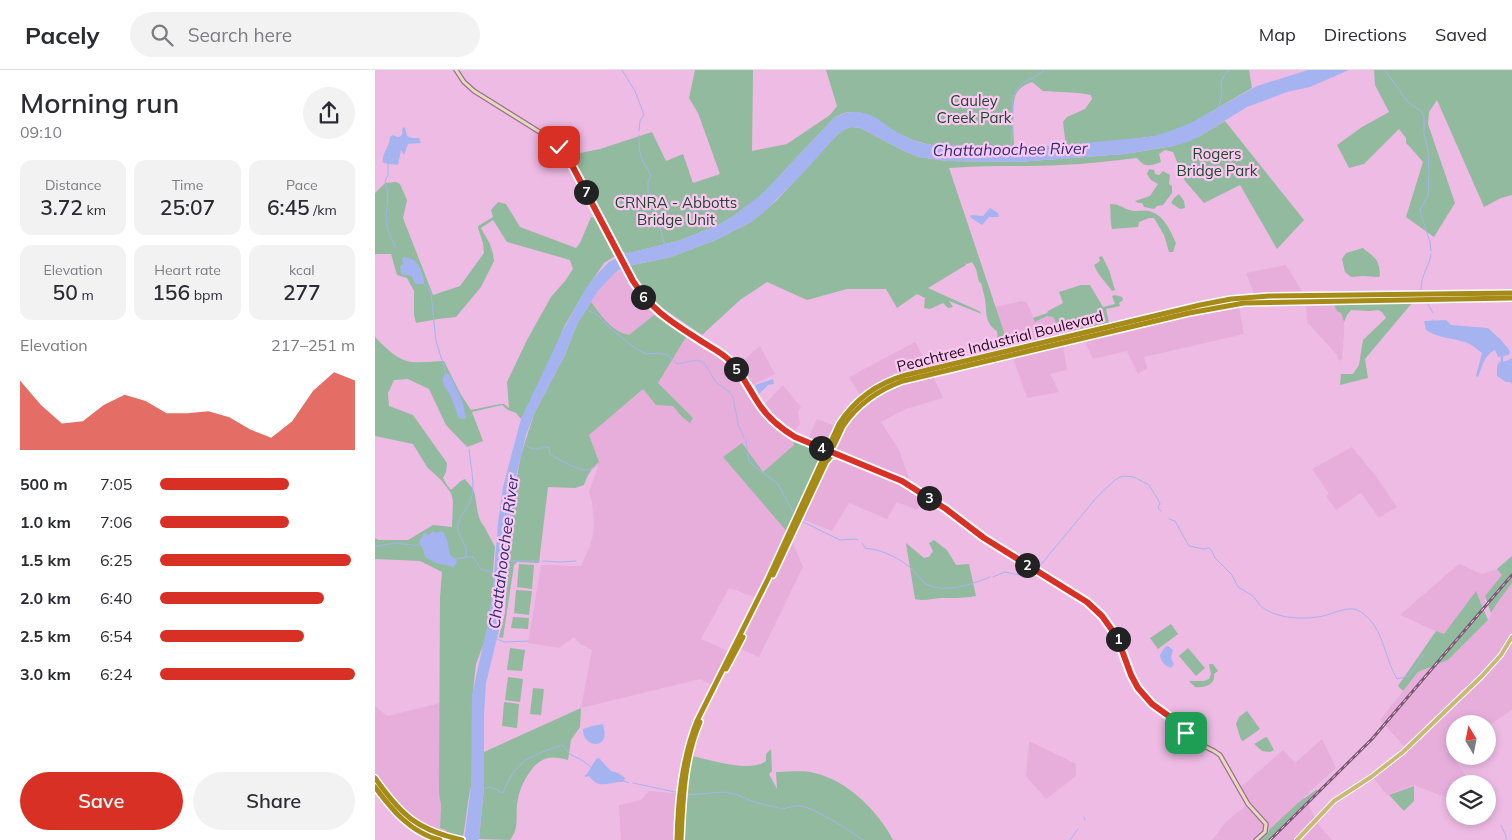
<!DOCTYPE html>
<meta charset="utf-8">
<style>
:root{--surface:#fff;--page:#f2f2f3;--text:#2b2b33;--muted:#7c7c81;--line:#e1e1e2;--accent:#d93025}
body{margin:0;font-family:Mulish,sans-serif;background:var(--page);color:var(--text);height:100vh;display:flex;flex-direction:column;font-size:19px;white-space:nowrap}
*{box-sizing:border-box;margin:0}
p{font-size:16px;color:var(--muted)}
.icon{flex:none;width:28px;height:28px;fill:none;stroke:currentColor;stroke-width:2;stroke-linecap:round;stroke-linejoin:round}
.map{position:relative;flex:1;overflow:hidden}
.panel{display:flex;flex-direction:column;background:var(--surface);width:375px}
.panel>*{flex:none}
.needle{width:32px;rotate:350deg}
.fabs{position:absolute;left:1071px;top:645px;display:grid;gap:10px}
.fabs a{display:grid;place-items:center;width:50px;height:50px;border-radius:50%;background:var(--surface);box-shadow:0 2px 8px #0003;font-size:25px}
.pin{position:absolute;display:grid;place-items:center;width:42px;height:42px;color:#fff;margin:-21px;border-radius:10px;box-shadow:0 2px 8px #0006}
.km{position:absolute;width:25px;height:25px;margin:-12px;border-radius:50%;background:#222;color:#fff;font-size:14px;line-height:25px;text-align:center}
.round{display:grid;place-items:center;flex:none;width:52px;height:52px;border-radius:26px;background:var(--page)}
.head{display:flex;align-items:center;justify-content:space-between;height:85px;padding:0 20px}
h1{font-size:28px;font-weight:600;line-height:38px}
.stats{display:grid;grid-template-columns:repeat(3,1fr);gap:8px;height:85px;padding:5px 20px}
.stats div{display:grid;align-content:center;border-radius:12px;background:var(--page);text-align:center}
.stats b{font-size:21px;font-weight:600}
.stats small{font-size:14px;font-weight:400}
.stats p{font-size:14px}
.chart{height:140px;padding:10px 20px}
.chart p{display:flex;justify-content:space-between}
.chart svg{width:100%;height:90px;margin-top:5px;fill:var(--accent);opacity:.7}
.action{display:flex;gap:10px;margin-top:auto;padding:10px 20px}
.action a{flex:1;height:58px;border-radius:30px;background:var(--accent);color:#fff;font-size:20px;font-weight:600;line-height:58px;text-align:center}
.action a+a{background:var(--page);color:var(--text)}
ul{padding:0 20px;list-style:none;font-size:16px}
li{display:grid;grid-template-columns:80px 60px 1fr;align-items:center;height:38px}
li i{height:12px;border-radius:6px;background:var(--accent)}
header{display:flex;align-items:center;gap:30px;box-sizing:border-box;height:70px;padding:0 25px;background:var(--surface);border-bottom:1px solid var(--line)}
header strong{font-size:24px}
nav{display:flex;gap:28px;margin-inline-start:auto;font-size:18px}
.search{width:350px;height:45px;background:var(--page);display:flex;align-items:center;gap:12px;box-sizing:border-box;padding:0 18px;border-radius:28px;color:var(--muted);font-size:19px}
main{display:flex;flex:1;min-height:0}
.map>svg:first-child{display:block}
.built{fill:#e7aedc}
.green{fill:#92ba9e}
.water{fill:#a5b4f1}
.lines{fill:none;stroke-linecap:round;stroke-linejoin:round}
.stream{stroke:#a5b4f1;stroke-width:1}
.canal{stroke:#a5b4f1;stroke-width:2.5}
.secondary-casing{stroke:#9d6e93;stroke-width:5.5}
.primary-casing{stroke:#fff;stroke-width:6}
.highway-casing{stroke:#fff;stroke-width:8}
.secondary{stroke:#e5dcba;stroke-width:3}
.primary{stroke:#cab975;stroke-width:4}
.highway{stroke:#a78b19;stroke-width:5}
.rail-casing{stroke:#795973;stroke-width:3}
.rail{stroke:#fcc8f1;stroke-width:1;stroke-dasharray:4;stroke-linecap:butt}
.route-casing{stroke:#fff;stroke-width:10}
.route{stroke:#d93025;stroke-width:6}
.labels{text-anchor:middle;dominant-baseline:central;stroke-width:4.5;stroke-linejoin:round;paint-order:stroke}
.park-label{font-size:15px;fill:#1b492c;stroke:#fcc8f1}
.street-label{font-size:15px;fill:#1f0d1c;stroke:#fcc8f1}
.water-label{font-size:16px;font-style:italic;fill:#282f75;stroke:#fcc8f1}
</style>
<header>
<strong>Pacely</strong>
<div class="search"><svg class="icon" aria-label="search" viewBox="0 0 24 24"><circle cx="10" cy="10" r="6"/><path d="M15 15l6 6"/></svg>Search here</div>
<nav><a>Map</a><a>Directions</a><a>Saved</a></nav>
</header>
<main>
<section class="panel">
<div class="head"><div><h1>Morning run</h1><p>09:10</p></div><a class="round"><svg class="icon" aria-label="share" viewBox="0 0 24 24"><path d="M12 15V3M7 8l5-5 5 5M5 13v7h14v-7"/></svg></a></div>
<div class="stats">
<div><p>Distance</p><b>3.72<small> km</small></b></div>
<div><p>Time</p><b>25:07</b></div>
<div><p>Pace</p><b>6:45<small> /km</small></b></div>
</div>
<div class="stats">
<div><p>Elevation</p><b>50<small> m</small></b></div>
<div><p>Heart rate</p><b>156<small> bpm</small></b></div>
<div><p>kcal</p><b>277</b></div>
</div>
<div class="chart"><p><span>Elevation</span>217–251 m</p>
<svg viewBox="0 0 160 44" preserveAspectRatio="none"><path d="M0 44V10L10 22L20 31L30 30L40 22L50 17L60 20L70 26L80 26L90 25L100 28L110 34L120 38L130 30L140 15L150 6L160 10V44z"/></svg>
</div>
<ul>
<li><b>500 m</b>7:05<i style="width:66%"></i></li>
<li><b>1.0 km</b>7:06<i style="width:66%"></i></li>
<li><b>1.5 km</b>6:25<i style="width:98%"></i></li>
<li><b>2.0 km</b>6:40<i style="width:84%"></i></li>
<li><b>2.5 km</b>6:54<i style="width:74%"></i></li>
<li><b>3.0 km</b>6:24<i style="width:100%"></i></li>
</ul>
<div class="action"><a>Save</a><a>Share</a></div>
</section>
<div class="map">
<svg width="1137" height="770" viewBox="0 0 1137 770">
<rect width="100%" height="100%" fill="#eebbe4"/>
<g class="built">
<polygon points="911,195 931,228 956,228 962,241 966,243 969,252 969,266 967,289 964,291 962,285 932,252 931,229 881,229 871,203"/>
<polygon points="249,198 265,225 281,243 247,271 216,232 223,221 238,205"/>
<polygon points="863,230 869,264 769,287 772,298 763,304 752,281 718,289 707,266 705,259 732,253 817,234"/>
<polygon points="647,231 652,233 654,237 660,252 672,246 678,247 681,250 686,263 692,300 675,304 684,322 652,328 620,237"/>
<polygon points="313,264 346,280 363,295 385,276 400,304 375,316 388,336 408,315 426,337 423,341 425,354 417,365 419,375 388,402 428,497 384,587 361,577 385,529 354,518 326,569 353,581 358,581 343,618 325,609 206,638 217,580 205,574 199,567 184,578 153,573 166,495 206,496 215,476 218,465 219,455 217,433 214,421 223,397 203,373 279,308 283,312"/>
<polygon points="540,272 550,290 551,296 517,304 520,310 557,304 568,328 531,339 506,352 524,380 536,414 551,425 542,440 522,432 512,449 474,433 457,461 424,448 431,373 442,349 458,355 467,342 485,325 474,307"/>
<polygon points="977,377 1003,409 1022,437 1004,448 986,423 961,440 951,426 954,424 937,399"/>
<polygon points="1084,494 1107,504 1122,499 1127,505 1110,526 1110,540 1101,522 1069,565 1025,545"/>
<polygon points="1137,513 1137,640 1113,656 1112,654 1080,654 1080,678 1074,682 1097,714 1080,714 1080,731 1039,715 1012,725 997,706 1031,678 1005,650 1043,602 1073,590 1113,550 1125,529"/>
<polygon points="65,633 64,724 66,735 65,758 71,760 72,764 67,767 39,758 19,741 0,716 0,636 12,646"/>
<polygon points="947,669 961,698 929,727 944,755 957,770 837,770 851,752 874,733 865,718 908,680 920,693"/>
<polygon points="654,671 701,694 701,706 671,729 651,706"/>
<polygon points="274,721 301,723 299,770 246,770 244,735 266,730"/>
</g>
<g class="green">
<path d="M320,0H378L377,81L412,74L455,45L462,36L451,0H874L877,18L798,64L691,77L688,52L692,47L710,39L717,29L716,25L704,23L668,21L657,12C651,14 644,18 641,24C636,35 639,65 639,78H565V73L564,76C546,74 531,68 516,59C510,56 506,51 500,48C487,41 471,39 459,48L405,105L401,112L389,122L376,136L343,155L303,171L250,184L249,182L245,183L229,193L208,224L189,257L170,304L146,349L141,343L133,340L127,335L97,342L108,371L92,377L71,355L54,319L33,309L19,310L13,323L14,336L38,345L72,393L71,402L68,408L72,415L76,420L86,411L90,409C92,412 96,416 98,419C103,431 100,446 109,456L120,477L118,500L120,525L110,570L101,594L98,620L99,707C92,726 92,747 88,767L72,764L71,760L65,758L66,735L64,724L65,527L67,502L45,491L0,489V468L4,470H33L58,455L77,457L78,431L76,423L66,410L52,397L38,374L0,366V267C9,276 20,288 32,291C43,294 58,291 69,291L85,323L96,340L125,334H129L134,338L132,312L152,270L176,227L190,211L198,199L195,190L132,172L118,150L106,158L115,174L118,184L119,191L106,217L81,247L63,249L41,253L39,245V221L32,208L22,205L16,184H0V123L10,113L21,112L25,114L32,130L28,148L58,225L85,216L109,183L108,173L103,158V156L118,147L116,140L123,132L131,134L145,157L201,178L205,173L216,147L225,149L195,85L225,79L277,62L291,91L308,84L318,113L345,104L323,43L314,28Z"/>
<polygon points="999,0 1137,0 1137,125 1126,128 1109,137 1062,30 1054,42 1053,54 1080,133 1059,167 1031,147 1048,92 1034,76 1031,73 1031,68 1024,59 989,94 974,98 962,75 987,57 1014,42 1000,15"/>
<path d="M850,51L929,150L902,179L865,115L829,133L810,111L798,82L790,80L784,84L786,92C775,96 770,98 762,88C736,91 712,94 686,95C648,97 611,95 574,98L634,277L605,284L618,279L617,274L623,272L622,261C609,253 612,241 610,229C609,223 607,218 606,213L604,212L601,199L597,192L592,194L590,193L591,195L553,218L604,241L607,244L574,231L578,237L573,238L568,233L555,239L549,238L550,228L542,224L522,238L511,219H472L432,230L392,212L365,230L327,265L283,235L280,237L268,224L253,196L296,187L343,169L376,152L402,130L463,64L470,59L476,57L485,58L529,81L544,87L558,89L571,91L643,92L750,84L798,76L825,66Z"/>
<polygon points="774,99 779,100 780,104 784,105 788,101 795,105 794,114 797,116 797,123 788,135 782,136 779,139 769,137 767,133 763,133 760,131 775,126 783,114 776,110 772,104"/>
<polygon points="804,124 809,131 810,138 805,139 796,133 799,128"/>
<path d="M735,134C744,134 746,137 754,140C760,142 767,140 774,141C789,145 795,160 801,173L798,182H794L789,165L779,148H774L764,152L763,157L737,159C735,150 736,143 735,134Z"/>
<path d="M988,178C999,188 1004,187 1005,205L1004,207L988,206L976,207L970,202L967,189L971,183Z"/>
<path d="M727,186L734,200L740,220L737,221C730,211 724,207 719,195L725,191L724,187Z"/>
<polygon points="706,215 715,215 728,237 740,234 737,226 740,225 747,227 748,230 744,233 745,236 731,239 734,253 686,263 678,247 672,246 660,252 658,248 672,243 673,241 688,233 684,222"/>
<path d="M1042,227L990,289L993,308L965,315L966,304H978L984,295L988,270L1011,248C1005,238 1004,240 994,241C988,241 982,240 976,240L972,245L969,252L966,243L962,241L956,228Z"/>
<path d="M216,232C227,246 236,261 254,265L279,245L310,264L309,265L311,267L283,313L318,348L315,353L307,347L298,336L281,335L268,319L214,365L224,392C217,397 212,406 209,415L200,418L173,417L164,493L142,492L139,495L128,568L124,567L130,543L137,434L146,385L159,344L190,285L202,254Z"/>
<polygon points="417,365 453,381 414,464 348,387 367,373 388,402 419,375"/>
<path d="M559,470L572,480L581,495L594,494L601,526C589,528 581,528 568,528C558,528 550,532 540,529L531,473L549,488L554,487L558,481L554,473Z"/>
<polygon points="1137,486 1137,513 1125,529 1116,543 1110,526 1127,505 1122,499"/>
<polygon points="144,494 159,495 157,519 142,517"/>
<polygon points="141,520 157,521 154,545 139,543"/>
<polygon points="1101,521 1113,550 1073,590 1043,602 1028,621 1023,616 1061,561 1069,564"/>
<polygon points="138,547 154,548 153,559 136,558"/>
<polygon points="796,554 803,564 783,579 775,568"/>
<polygon points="135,578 150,580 147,601 132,600"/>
<polygon points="813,578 830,598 821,606 804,586"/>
<path d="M834,594H838L843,601L839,604C841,615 829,618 820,617L814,611H829L834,609L836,604Z"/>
<polygon points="133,607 148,609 145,632 130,630"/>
<polygon points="158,618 169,619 166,645 155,644"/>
<polygon points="129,632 144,634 142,658 127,656"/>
<path d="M206,638L205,657L196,670L193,690C186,688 177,686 170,689C157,693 145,716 143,729C139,745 146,755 135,770L104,769L109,718V682Z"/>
<polygon points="872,641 885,659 868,671 866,670 861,654 864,647"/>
<polygon points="891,667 892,667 899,680 895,682 887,681 879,674"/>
<path d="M396,679L397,701L394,704L402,719L401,702H404C415,702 428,700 439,703C472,710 503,741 518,770H308L311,713L317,686C335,690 376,703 391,691V684Z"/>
<polygon points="1039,716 1039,731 1029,741 1014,725"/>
<polygon points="941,720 943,720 894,770 885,770 891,765 895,759 923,733"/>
</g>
<g class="water">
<path d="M933,0H974L935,17L912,22L872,37L825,66L813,72L798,76L750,84L643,92L571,91L544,87L529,81L485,58L476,57L470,59L463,64L428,103L388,143L376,152L343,169L296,187L253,196L244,200L238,205L223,221L202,254L190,285L159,344L151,365L141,407L137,434L128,544L111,613L109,645V718L104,769L103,770H89L96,716L97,625L114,548L118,516L123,453L128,417L146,349L187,262L211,218L224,202L234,192L249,184L303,171L343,155L358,146L387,124L459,48C472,39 490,41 503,49C510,54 516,59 523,63C533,68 544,73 556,75L677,76L774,67L790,63L818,52L882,16Z"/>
<path d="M28,57L30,58L32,66L37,68H44L46,73L33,74L29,85L26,80L23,95L8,93C6,83 15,77 15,67L18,65L23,67C30,66 26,61 28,57Z"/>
<polygon points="615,138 623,143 624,147 614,147 607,155 595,147 596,145 608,146"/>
<path d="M29,187C32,188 37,188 40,191C45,196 50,208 49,214H40L37,206L26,204L25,196L28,194L27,188Z"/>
<path d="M1071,250L1076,255L1113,258L1126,270L1135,281L1134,285L1123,287L1120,280C1109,285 1107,297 1103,307L1101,306L1107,283C1102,279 1096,274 1090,272C1076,268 1063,268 1051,260L1049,251Z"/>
<polygon points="1137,288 1137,314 1135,312 1131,312 1122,306 1122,297 1124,292 1131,291"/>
<path d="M70,303L75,305L88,333L91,348L86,349L84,348C81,340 78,333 75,325C71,316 64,315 70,303Z"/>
<polygon points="398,309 399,314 393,315 384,324 380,315"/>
<path d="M58,461L61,463L67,461C73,467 73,477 75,485L81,489L82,492L79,497L61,493L50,487L48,479L44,473L45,470L48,466V464L50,463L54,465Z"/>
<path d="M793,576L798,580L796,588L799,594L796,598C789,595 786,592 785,585L790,577Z"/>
<path d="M228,654C230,663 232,671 222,674C213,674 208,668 208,659L217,656Z"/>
<path d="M224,688L236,701L243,703L250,708L249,711L247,712C233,712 224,720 214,706L211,707L209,706L212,704L221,689Z"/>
</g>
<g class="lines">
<g class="stream">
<polyline points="247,0 260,21 269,45 265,51 264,61"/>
<polyline points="1010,0 1029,27 1034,33 1046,41 1049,46 1049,63 1053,81 1054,104 1053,126 1046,138 1045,141 1055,172 1056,181"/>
<polyline points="844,36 847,25 846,11 853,0"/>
<path d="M264,65C264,75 264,83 268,92C271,97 275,101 276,107L273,112V123L280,140L290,175"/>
<polyline points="636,76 638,47 637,29 641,21 648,13 666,3 669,0"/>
<polyline points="12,137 13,125 10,111 13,105 13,93"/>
<path d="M12,138C9,151 13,164 20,175"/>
<polyline points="20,177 20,178"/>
<polyline points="49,214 52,216 56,224 61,271 71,303"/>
<path d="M1046,220C1046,204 1054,198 1056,184"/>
<polyline points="1051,231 1058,243"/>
<polyline points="211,239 224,246 233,256 260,278 271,284 282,283 293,285 302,294 322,290 329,293 341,312 354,322 358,327 363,354 369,368"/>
<polyline points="1057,250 1058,250"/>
<polyline points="371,370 374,392 403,414 418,442"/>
<polyline points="90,374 93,376"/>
<path d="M149,374C152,376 156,379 160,379C166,380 167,374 174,378L175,384C182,389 204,401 213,400C216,399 218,398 221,396"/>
<polyline points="794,449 800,451 814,476 828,479 834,478 837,481 840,488 857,505 863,517 878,526 886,536"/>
<polyline points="426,451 465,470 480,469 483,470"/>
<path d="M487,473L490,478C509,480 524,488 538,500C543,505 546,511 551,514C569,524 598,514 615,507"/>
<path d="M0,477C9,474 19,473 29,474C35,474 38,476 45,475"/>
<path d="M91,487C91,484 92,482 91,479C90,472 82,465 83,457C83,446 93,439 96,430C101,413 95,396 94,379"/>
<path d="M82,489L91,487H98C107,499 103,501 120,502"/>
<polyline points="132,491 164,491"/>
<polyline points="168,491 184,492 201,491"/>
<polyline points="663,498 722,427 740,410 745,407 749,406 759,407 774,415 785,433 783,438 786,441"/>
<polyline points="618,507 630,502 649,506 657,503"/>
<path d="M887,537C902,549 929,550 948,546C957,544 968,538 978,539C986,540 994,548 999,555C1010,572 1012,592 1022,609L1034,606L1049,584"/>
<polyline points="122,569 129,572 153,571"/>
<polyline points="249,711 254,713"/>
<polyline points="258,713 300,722"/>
<path d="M110,718L116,717L128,723C141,689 156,686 187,675L196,685L205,689L216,697"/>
<polyline points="311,725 349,722 363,725 376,731 403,738"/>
<path d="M405,739C412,739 419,735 425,736C439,737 475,761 488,770"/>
<polyline points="709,747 710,750"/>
<polyline points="1126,755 1131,766 1131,770"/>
<polyline points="695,770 703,759"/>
</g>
<polyline class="canal" points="1127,287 1127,291"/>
<g class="secondary-casing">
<g id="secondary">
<path d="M81,0L89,12L99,21L171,66L191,84L258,211C277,241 297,253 326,271C335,276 344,281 352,288C366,301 373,320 384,335C403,360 425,370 453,381"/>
<polyline points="464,385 527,411 571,439 609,468 704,527 722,541 742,567 756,605 763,619 777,634 802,652 817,670 839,681 845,685 873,734 891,754 890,762 881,770"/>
</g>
</g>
<g class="primary-casing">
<polyline id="primary" points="922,770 959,731 996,707 1028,682 1107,606 1126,585 1137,567"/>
</g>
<g class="highway-casing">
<g id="highway">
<polyline points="442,377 450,376 455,372"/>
<polyline points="453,390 456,386 464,385"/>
<path d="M398,505L468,356C483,334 503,320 528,311L814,243L869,233L1137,228"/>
<polyline points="351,599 368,567"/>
<path d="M0,708C26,745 42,760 87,770"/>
<path d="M0,717C17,740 36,763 65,770"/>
<path d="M302,770C303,729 307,689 322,651L393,509L464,354C480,329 503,313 531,305L825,235L856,229L894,226L1137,223"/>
<path d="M306,770C308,730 309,689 325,652"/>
</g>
</g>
<use href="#secondary" class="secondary"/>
<use href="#primary" class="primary"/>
<use href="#highway" class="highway"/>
<g class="rail-casing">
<polyline id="rail" points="895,770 997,669 1137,505"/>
</g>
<use href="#rail" class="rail"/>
</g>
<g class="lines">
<g class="route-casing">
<path id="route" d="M184,77L191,84L258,211C277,241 297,252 326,271C335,277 346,282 354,290C366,302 373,317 382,331C391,346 405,358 420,367L527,411L571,439L609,468L712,532L727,546L742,567L756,605L763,618L777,634L802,652L811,663"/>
</g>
<use href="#route" class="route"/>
</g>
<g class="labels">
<g class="park-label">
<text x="599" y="30">Cauley<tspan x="599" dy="17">Creek Park</tspan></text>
<text x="842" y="83">Rogers<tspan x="842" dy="17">Bridge Park</tspan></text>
<text x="301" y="132">CRNRA - Abbotts<tspan x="301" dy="17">Bridge Unit</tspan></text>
</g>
<g class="street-label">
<text transform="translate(625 271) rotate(-14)">Peachtree Industrial Boulevard</text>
</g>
<g class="water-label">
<text transform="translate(635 79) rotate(-1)">Chattahoochee River</text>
<text transform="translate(128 482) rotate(-83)">Chattahoochee River</text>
</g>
</g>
</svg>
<div class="fabs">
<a><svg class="needle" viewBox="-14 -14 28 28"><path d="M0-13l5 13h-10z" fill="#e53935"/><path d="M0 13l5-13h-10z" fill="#7c7c81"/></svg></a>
<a><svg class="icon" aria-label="layers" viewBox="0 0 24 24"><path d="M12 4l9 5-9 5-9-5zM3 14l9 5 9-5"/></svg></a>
</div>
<div class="pin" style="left:811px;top:663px;background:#1e9e55"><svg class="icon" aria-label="arrive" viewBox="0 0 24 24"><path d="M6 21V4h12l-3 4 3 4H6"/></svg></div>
<div class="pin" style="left:184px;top:77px;background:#d93025"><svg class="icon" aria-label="check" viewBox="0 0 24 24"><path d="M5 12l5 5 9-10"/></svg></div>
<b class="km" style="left:743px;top:569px">1</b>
<b class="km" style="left:652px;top:495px">2</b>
<b class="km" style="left:554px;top:428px">3</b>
<b class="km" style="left:446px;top:378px">4</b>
<b class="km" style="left:361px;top:299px">5</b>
<b class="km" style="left:268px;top:227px">6</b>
<b class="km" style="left:211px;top:122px">7</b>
</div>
</main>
